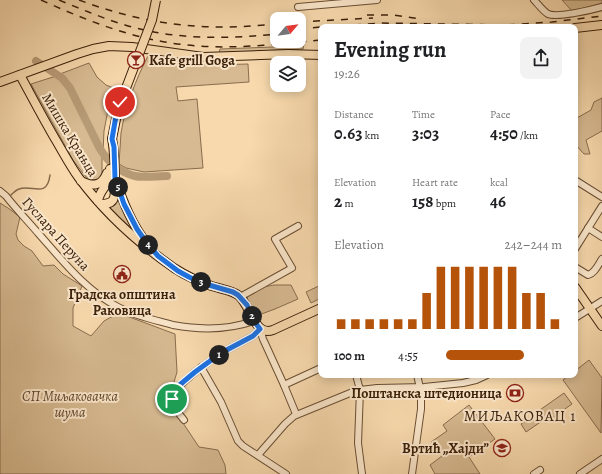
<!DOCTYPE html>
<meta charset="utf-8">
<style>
:root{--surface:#fff;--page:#f2f2f2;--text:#202124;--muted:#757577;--accent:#b45309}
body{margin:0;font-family:Alegreya,serif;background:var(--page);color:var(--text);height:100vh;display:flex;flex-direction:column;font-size:15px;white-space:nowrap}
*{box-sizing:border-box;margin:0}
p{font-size:13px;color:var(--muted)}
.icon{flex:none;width:22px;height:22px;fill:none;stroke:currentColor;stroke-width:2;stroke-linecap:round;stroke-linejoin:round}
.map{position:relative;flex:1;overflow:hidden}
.details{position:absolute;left:318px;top:24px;width:260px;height:354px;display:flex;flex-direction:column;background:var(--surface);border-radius:8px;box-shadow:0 2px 10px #0003}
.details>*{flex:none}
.needle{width:26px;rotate:61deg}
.buttons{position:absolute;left:270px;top:12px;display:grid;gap:8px}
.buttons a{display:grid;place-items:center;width:36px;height:36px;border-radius:8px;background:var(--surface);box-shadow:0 2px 10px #0003;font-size:20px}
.pin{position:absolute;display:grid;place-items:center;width:34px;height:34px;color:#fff;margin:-17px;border:2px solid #fff;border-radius:50%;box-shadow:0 1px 4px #0007}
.km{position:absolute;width:20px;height:20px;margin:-10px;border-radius:50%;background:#222;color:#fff;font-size:11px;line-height:20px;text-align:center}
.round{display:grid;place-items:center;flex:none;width:42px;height:42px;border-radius:8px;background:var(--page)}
.overview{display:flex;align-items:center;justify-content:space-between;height:68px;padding:0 16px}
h1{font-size:22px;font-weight:700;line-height:30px}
.stats{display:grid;grid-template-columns:repeat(3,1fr);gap:6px;height:68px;padding:4px 16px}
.stats div{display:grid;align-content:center}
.stats b{font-size:17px;font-weight:700}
.stats small{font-size:11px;font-weight:400}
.stats p{font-size:11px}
.chart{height:112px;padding:8px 16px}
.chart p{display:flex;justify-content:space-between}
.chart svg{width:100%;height:72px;margin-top:4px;stroke:var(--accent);stroke-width:6}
ul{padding:0 16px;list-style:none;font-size:13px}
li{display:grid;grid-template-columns:64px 48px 1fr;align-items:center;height:30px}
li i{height:10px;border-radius:5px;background:var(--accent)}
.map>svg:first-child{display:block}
.green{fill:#d7ba91;stroke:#896d4e}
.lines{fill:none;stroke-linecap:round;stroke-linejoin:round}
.stream{stroke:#85694b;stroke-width:1.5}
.river{stroke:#b79a76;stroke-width:8}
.minor-casing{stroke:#6a4e33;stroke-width:8}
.major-casing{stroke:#3b200a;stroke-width:10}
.minor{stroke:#fae6ca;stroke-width:6}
.major{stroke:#f7d9ad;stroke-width:8}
.rail{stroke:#3b200a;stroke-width:1.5;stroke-dasharray:7 7;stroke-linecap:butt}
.major-bridge-casing{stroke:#3b200a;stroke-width:10;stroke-linecap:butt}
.major-bridge{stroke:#f7d9ad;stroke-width:8}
.route-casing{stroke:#fff;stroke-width:8}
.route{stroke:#1a73e8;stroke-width:5}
.labels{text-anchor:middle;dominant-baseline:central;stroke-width:4;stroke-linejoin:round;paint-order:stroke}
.poi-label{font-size:14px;font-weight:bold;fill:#3b200a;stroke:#fae6ca;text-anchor:end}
.street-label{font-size:14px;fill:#3b200a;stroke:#fae6ca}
.park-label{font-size:14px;font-style:italic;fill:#62462c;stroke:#fae6ca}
.neighbourhood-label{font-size:15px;letter-spacing:1px;fill:#3b200a;stroke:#fae6ca}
</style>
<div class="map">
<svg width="602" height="474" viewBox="0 0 602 474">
<rect width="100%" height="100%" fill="#f7d9ad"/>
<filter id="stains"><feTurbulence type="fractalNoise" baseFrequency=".005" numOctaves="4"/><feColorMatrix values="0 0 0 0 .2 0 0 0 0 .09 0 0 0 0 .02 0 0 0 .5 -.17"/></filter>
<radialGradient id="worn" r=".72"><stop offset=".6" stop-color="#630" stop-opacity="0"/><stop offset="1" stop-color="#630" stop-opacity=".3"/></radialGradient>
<g class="green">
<polygon points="562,0 602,0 602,3 572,11"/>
<polygon points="304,44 303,49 219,53 220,49 273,47"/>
<path d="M148,56L210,65L248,64L249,82L176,87L178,101L197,99L203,168L144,172L126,168L119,164C120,154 120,143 121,133C125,107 136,79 148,56Z"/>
<path d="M89,63L97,77L106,85L116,89L108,110L104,131L103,152C90,126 78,96 60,74Z"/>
<polygon points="56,76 61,80 69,89 102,156 102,175 99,179 92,180 86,177 73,160 31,84"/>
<polygon points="602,98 602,131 586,140 590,154 584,154 576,145 575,145 575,119 591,110 594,102"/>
<polygon points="117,195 138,235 107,207"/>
<polygon points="0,203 8,208 20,217 16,234 18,240 24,246 32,251 43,266 54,265 63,274 82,286 73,308 73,326 91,336 104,321 113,316 124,315 175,334 177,372 169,399 170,406 171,410 181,420 199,447 218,450 225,465 226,474 0,474"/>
<path d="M274,285H291L298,299L275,309L256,316L247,299C248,288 265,287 274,285Z"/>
<polygon points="321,285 321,298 311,303 306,292"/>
<polygon points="589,360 602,378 601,433 563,380 569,375 575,375 575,371"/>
<polygon points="564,393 572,404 545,423 537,412"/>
<polygon points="469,405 495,439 469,457 480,474 435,474 430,465 442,456 431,442 447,431 443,425"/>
<polygon points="537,414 542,421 526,432 521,424"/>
</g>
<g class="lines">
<path class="stream" d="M11,195C13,193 16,190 19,189C32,184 47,199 50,175"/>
<path class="river" d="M36,61L62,78L70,88L99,147C107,161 119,172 135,176C143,178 158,176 167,176"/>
<g class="minor-casing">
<g id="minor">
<path d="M534,0C538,4 543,11 548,14C557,18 591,10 602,7"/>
<polyline points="298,7 377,0"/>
<polyline points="575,180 602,197"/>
<path d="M0,191L6,196C16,209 27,220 38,233C62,260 85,290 118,307C135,316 155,320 173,325C200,330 228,330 254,321"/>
<polyline points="588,228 602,237"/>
<polyline points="575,249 602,206"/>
<path d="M575,267L588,275C595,273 598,265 602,259"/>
<polyline points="240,297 292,268 275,239 298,226"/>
<polyline points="575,318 602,301"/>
<polyline points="263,330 262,336 263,339 284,385 296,414"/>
<polyline points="201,367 221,402 238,441 243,446 286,474"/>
<polyline points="356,375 360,390 358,443 362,474"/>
<polyline points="284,385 321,368"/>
<polyline points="184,420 172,405 172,399 175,390 195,372 221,353 253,336 260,329"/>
<polyline points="258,455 285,424 294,416 355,391 360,390 377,388 424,387 463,383 476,380 487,375"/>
<polyline points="412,474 421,409 421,392 417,375"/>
<polyline points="534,474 540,470"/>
<polyline points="580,474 602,459"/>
</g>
</g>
<g class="major-casing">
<g id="major">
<polyline points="575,28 602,25"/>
<path d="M20,75C32,97 44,120 57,142C64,154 71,167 79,178C105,213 138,243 174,268C185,275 197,281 209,285C218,289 230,289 238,295C251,305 254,337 273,330L321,308"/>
<polyline points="0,82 77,54 93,49 109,46 132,47 203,57 288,54 321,55"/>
<path d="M115,178C123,202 132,225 148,245"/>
<path d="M81,181C93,187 102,186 107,173"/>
<path d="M98,201C100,187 112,185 110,169"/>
<path d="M101,204C106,204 110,204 113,200C117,194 114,147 112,139"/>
<polyline points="575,287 602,326"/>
</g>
</g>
<use href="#minor" class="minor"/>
<use href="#major" class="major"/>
<g class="rail">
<path d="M41,0C88,21 135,40 187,45C231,50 277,44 321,40"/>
<path d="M59,0C81,9 102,18 125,25C174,40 226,39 277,34"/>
<path d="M79,0C127,18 177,28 228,27C245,27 261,25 277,24"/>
<polyline points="367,15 393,15 421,19"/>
<polyline points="299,22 373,18"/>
<polyline points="326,27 380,23 506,25 552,22 602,16"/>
<polyline points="299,29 321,27"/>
</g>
<g class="major-bridge-casing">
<polyline id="major-bridge" points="112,139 118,109 152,20 156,0"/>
</g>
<use href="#major-bridge" class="major-bridge"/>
</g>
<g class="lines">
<g class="route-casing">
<polyline id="route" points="120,102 116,116 112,139 114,147 115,178 124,204 137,229 146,242 158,256 178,271 189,277 202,283 233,292 238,295 247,305 257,325 260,329 253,336 221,353 195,372 176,388 172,399"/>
</g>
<use href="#route" class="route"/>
</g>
<defs>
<g id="bar-ring" transform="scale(0.9)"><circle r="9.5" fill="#fae6ca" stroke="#8f2418" stroke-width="1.5"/><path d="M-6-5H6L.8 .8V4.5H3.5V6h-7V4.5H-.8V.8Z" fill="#8f2418"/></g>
<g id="civic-ring" transform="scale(0.9)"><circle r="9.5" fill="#fae6ca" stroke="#8f2418" stroke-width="1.5"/><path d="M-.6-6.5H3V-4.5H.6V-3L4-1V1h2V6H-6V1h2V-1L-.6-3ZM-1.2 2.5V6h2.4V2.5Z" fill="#8f2418"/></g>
<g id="bank-ring" transform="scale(0.9)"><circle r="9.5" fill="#fae6ca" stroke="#8f2418" stroke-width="1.5"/><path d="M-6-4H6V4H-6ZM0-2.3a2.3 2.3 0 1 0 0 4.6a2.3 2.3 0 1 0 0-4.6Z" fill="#8f2418"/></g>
<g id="school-ring" transform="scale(0.9)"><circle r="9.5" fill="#fae6ca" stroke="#8f2418" stroke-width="1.5"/><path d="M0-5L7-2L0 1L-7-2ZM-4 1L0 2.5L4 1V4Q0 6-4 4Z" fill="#8f2418"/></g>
</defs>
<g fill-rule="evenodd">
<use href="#bar-ring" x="136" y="60"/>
<use href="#civic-ring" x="122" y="274"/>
<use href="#bank-ring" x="515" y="393"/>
<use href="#school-ring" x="502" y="448"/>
</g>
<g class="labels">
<g class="poi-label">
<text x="149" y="60" text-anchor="start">Kafe grill Goga</text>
<text x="122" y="294" text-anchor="middle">Градска општина<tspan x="122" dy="16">Раковица</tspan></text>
<text x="502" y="393">Поштанска штедионица</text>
<text x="489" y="448">Вртић „Хајди”</text>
</g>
<g class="street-label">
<text transform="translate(70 135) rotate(59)">Мишка Крањца</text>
<text transform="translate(56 234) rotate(48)">Гуслара Перуна</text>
</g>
<g class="park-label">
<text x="70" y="396">СП Миљаковачка<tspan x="70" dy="16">шума</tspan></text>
</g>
<g class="neighbourhood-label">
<text x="520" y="416">МИЉАКОВАЦ 1</text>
</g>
</g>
<rect width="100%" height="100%" filter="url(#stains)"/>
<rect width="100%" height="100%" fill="url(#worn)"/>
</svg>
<div class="buttons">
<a><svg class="needle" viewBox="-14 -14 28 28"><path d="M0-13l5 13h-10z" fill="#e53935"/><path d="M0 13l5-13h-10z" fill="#757577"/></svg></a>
<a><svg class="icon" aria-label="layers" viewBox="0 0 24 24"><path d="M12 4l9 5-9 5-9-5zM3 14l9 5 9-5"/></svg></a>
</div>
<div class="pin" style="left:172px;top:399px;background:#1e9e55"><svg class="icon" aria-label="arrive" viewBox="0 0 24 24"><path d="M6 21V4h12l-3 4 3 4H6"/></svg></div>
<div class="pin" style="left:120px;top:102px;background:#d93025"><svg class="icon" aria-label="check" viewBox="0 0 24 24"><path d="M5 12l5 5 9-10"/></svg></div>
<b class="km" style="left:219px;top:355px">1</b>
<b class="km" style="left:252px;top:316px">2</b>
<b class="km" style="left:201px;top:282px">3</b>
<b class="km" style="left:148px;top:245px">4</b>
<b class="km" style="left:118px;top:187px">5</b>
<section class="details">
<div class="overview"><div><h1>Evening run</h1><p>19:26</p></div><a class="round"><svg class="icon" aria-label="share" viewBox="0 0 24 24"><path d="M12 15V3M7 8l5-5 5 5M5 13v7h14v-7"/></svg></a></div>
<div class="stats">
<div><p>Distance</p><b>0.63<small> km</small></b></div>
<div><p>Time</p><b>3:03</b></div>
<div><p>Pace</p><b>4:50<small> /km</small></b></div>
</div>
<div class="stats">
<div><p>Elevation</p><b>2<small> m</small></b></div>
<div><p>Heart rate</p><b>158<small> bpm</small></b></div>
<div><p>kcal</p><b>46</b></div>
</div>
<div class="chart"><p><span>Elevation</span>242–244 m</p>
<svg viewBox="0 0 160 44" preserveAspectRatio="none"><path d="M5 44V38M15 44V38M25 44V38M35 44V38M45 44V38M55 44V38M65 44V22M75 44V6M85 44V6M95 44V6M105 44V6M115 44V6M125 44V6M135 44V22M145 44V22M155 44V38"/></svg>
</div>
<ul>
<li><b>100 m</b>4:55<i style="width:67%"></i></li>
</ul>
</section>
</div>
